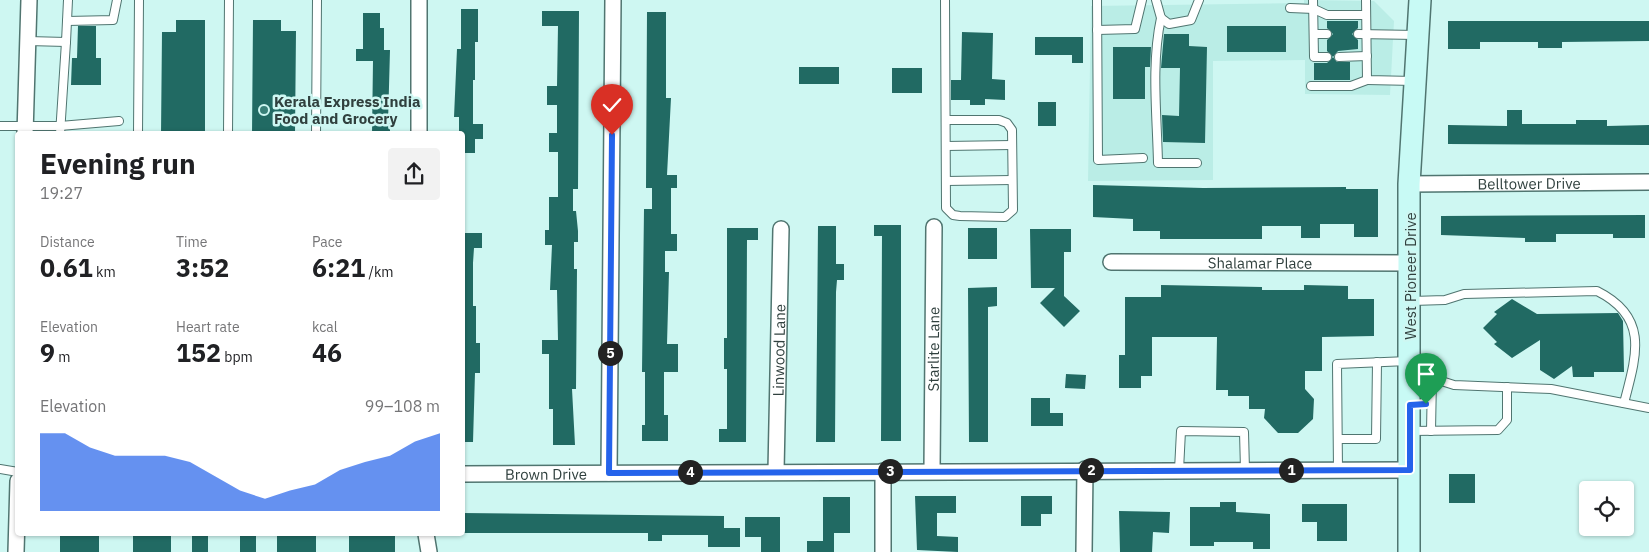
<!DOCTYPE html>
<meta charset="utf-8">
<style>
:root{--surface:#fff;--page:#f2f2f2;--text:#202124;--muted:#757577;--accent:#2563eb}
body{margin:0;font-family:"IBM Plex Sans",sans-serif;background:var(--page);color:var(--text);height:100vh;display:flex;flex-direction:column;font-size:19px;white-space:nowrap}
*{box-sizing:border-box;margin:0}
p{font-size:16px;color:var(--muted)}
.icon{flex:none;width:28px;height:28px;fill:none;stroke:currentColor;stroke-width:2;stroke-linecap:round;stroke-linejoin:round}
.map{position:relative;flex:1;overflow:hidden}
.details{position:absolute;left:15px;top:131px;width:450px;height:405px;display:flex;flex-direction:column;background:var(--surface);border-radius:5px;box-shadow:0 1px 4px #0004}
.details>*{flex:none}
.fabs{position:absolute;left:1579px;top:481px;display:grid;gap:10px}
.fabs a{display:grid;place-items:center;width:55px;height:55px;border-radius:5px;background:var(--surface);box-shadow:0 1px 4px #0004;font-size:25px}
.pin{position:absolute;display:grid;place-items:center;width:42px;height:42px;color:#fff;margin:-51px -21px;border-radius:50% 50% 50% 0;rotate:-45deg;box-shadow:0 0 5px #0007}
.pin .icon{rotate:45deg}
.km{position:absolute;width:25px;height:25px;margin:-12px;border-radius:50%;background:#222;color:#fff;font-size:14px;line-height:25px;text-align:center}
.round{display:grid;place-items:center;flex:none;width:52px;height:52px;border-radius:5px;background:var(--page)}
.head{display:flex;align-items:center;justify-content:space-between;height:85px;padding:0 25px}
h1{font-size:28px;font-weight:800;line-height:38px}
.figures{display:grid;grid-template-columns:repeat(3,1fr);gap:8px;height:85px;padding:5px 25px}
.figures div{display:grid;align-content:center}
.figures b{font-size:25px;font-weight:800}
.figures small{font-size:14px;font-weight:400}
.figures p{font-size:14px}
.chart{height:140px;padding:10px 25px}
.chart p{display:flex;justify-content:space-between}
.chart svg{width:100%;height:90px;margin-top:5px;fill:var(--accent);opacity:.7}
.map>svg:first-child{display:block}
.built{fill:#baede6}
.building{fill:#216a63}
.lines{fill:none;stroke-linecap:round;stroke-linejoin:round}
.lane-casing{stroke:#507570;stroke-width:10}
.street-casing{stroke:#507570;stroke-width:18}
.secondary-casing{stroke:#507570;stroke-width:24}
.lane{stroke:#fff;stroke-width:8}
.street{stroke:#fff;stroke-width:15}
.secondary{stroke:#c8faf5;stroke-width:21}
.route-casing{stroke:#fff;stroke-width:10}
.route{stroke:#2563eb;stroke-width:6}
.poi-dot{fill:#398078;stroke:#cef7f2;stroke-width:2}
.labels{text-anchor:middle;dominant-baseline:central;stroke-width:5;stroke-linejoin:round;paint-order:stroke}
.poi-label{font-size:15px;font-weight:bold;fill:#30403e;stroke:#cef7f2;text-anchor:start}
.street-label{font-size:15px;fill:#30403e;stroke:#cef7f2}
</style>
<div class="map">
<svg width="1649" height="552" viewBox="0 0 1649 552">
<rect width="100%" height="100%" fill="#cef7f2"/>
<polygon class="built" points="1304,0 1374,1 1394,21 1390,95 1305,94 1305,60 1213,61 1213,180 1088,181 1091,6 1304,3"/>
<g class="building">
<polygon points="461,9 478,9 478,42 475,42 475,80 473,80 473,124 483,124 483,139 475,139 475,153 462,153 462,134 459,134 459,117 454,117 457,49 461,49"/>
<polygon points="542,11 579,11 578,189 573,189 573,211 576,211 578,231 578,242 574,242 574,269 577,269 576,389 572,389 575,445 553,445 553,409 549,409 549,354 542,354 542,340 558,340 557,290 550,290 552,245 545,245 545,230 549,230 549,197 558,197 558,152 549,152 549,133 557,133 557,105 547,105 547,86 557,86 558,26 542,26"/>
<polygon points="647,12 666,12 666,98 671,98 667,175 677,175 677,188 671,188 671,234 677,234 677,251 665,251 665,272 669,272 667,344 678,344 678,372 664,372 664,415 668,415 668,441 642,441 642,425 645,425 645,372 642,372 644,209 652,209 652,188 646,188"/>
<polygon points="363,13 380,13 380,28 384,28 384,50 390,50 388,123 390,123 390,134 372,134 373,61 356,61 356,49 363,49"/>
<polygon points="176,20 205,20 205,134 161,134 162,32 176,32"/>
<polygon points="253,20 281,20 281,31 296,31 295,134 252,134"/>
<polygon points="1327,21 1358,21 1358,28 1352,34 1358,40 1358,49 1338,51 1333,57 1337,62 1350,62 1350,80 1314,80 1314,63 1327,63 1333,57 1327,51 1327,40 1333,34 1327,28"/>
<polygon points="1448,21 1649,21 1649,41 1562,42 1562,48 1538,48 1538,42 1480,42 1480,49 1448,49"/>
<polygon points="78,26 96,26 96,58 101,58 101,85 71,85 72,58 77,58"/>
<rect x="1227" y="26" width="59" height="26"/>
<polygon points="962,32 993,33 992,79 1005,80 1005,100 985,99 985,105 970,105 970,100 951,100 951,80 961,80"/>
<polygon points="1164,34 1189,34 1189,46 1207,47 1205,143 1163,142 1162,115 1179,116 1180,68 1161,68"/>
<polygon points="1035,37 1083,37 1083,63 1072,63 1072,55 1035,55"/>
<polygon points="1113,47 1151,47 1150,67 1145,67 1145,99 1113,99"/>
<rect x="799" y="67" width="40" height="17"/>
<rect x="892" y="68" width="30" height="25"/>
<rect x="1038" y="102" width="18" height="24"/>
<polygon points="1507,110 1522,110 1522,124 1576,124 1576,120 1607,120 1607,126 1649,125 1649,145 1448,144 1448,125 1507,126"/>
<polygon points="1093,185 1203,188 1346,187 1346,189 1378,189 1378,237 1354,237 1354,224 1320,224 1320,238 1301,238 1301,226 1262,226 1262,239 1160,239 1160,231 1133,231 1133,219 1093,217"/>
<polygon points="1645,215 1645,238 1613,238 1613,234 1556,234 1556,242 1525,242 1525,238 1441,235 1441,216"/>
<polygon points="874,225 901,225 901,441 881,441 882,236 874,236"/>
<polygon points="818,226 836,226 836,264 844,264 844,280 837,280 836,292 835,442 816,442"/>
<polygon points="727,228 758,228 758,240 747,240 746,442 719,442 719,429 727,429 727,369 724,369 724,338 727,338"/>
<rect x="968" y="228" width="29" height="31"/>
<polygon points="1030,229 1071,229 1071,252 1064,252 1064,296 1080,311 1064,327 1040,303 1055,288 1031,288"/>
<polygon points="462,233 482,233 482,248 474,248 473,263 473,306 476,306 476,343 480,343 480,373 475,373 473,442 462,442"/>
<polygon points="1161,285 1262,287 1262,290 1304,290 1304,285 1348,286 1348,299 1374,299 1374,336 1322,337 1322,371 1305,371 1305,389 1314,399 1313,419 1298,433 1278,433 1264,418 1265,409 1249,409 1249,396 1228,396 1228,390 1216,390 1217,337 1152,337 1152,376 1141,376 1141,388 1119,388 1119,355 1125,355 1125,297 1161,297"/>
<polygon points="997,287 997,306 988,307 988,442 969,442 968,288"/>
<polygon points="1512,299 1537,314 1618,313 1623,321 1624,372 1594,372 1594,377 1573,377 1572,366 1554,379 1540,370 1540,340 1512,358 1494,344 1497,342 1483,328 1497,314 1494,312"/>
<polygon points="1066,374 1086,375 1085,389 1065,388"/>
<polygon points="1031,398 1050,398 1050,413 1063,413 1063,426 1031,426"/>
<rect x="1449" y="474" width="26" height="29"/>
<polygon points="915,496 956,496 956,513 937,513 937,536 958,537 958,552 917,550"/>
<polygon points="1021,496 1052,496 1052,514 1041,514 1041,526 1021,526"/>
<polygon points="823,497 850,497 850,533 834,533 834,552 807,552 807,541 823,541"/>
<polygon points="1220,502 1236,502 1236,512 1270,514 1270,549 1253,549 1253,542 1214,542 1214,546 1190,546 1190,507 1220,507"/>
<polygon points="1302,504 1347,504 1347,541 1317,541 1317,522 1302,522"/>
<polygon points="1119,511 1170,512 1169,533 1153,532 1152,552 1120,552"/>
<polygon points="462,513 724,516 724,528 740,528 740,547 708,547 708,535 662,535 662,541 648,541 648,533 462,533"/>
<polygon points="745,517 780,517 780,552 761,552 761,537 745,537"/>
<rect x="60" y="534" width="39" height="18"/>
<rect x="133" y="534" width="38" height="18"/>
<rect x="192" y="534" width="16" height="18"/>
<rect x="240" y="534" width="16" height="18"/>
<rect x="277" y="534" width="39" height="18"/>
<rect x="349" y="534" width="46" height="18"/>
</g>
<g class="lines">
<g class="lane-casing">
<g id="lane">
<polyline points="945,0 946,208 953,215 960,216 1005,217 1013,210 1012,130 1007,123 999,120 946,120"/>
<polyline points="1097,0 1098,160 1143,158"/>
<polyline points="1156,0 1161,18 1169,24 1191,20 1199,0"/>
<polyline points="1313,0 1314,57 1327,57"/>
<polyline points="1366,0 1367,80 1414,81"/>
<polyline points="1290,8 1314,9 1327,15 1366,15"/>
<path d="M1161,18C1151,64 1157,115 1158,163H1197"/>
<polyline points="67,21 113,20 117,0"/>
<polyline points="1097,30 1135,29 1142,0"/>
<polyline points="1314,34 1327,34"/>
<polyline points="1358,34 1416,35"/>
<polyline points="28,41 66,42 68,0"/>
<polyline points="1339,57 1367,56"/>
<polyline points="1311,86 1351,86 1367,80"/>
<polyline points="0,126 60,126 119,121"/>
<polyline points="60,134 66,42"/>
<polyline points="138,134 139,0"/>
<polyline points="228,134 229,0"/>
<polyline points="316,134 317,0"/>
<polyline points="946,146 1012,145"/>
<polyline points="946,181 1012,180"/>
<path d="M1412,301L1445,300L1464,294L1597,291C1649,317 1637,354 1624,403"/>
<polyline points="1410,378 1432,378 1454,385 1551,389 1649,408"/>
<polyline points="1410,431 1498,430 1507,420 1507,387"/>
<polyline points="1431,431 1432,378"/>
<polyline points="1338,439 1376,439 1377,362"/>
<polyline points="0,469 18,472"/>
<polyline points="1179,470 1181,431 1244,432 1245,470"/>
<polyline points="1338,470 1337,364 1408,361"/>
</g>
</g>
<g class="street-casing">
<g id="street">
<polyline points="25,134 29,0"/>
<polyline points="419,134 419,0"/>
<path id="s1" d="M1409,184L1649,182"/>
<path id="s2" d="M1111,262L1410,263"/>
<path id="s3" d="M932,470L934,227"/>
<path id="s4" d="M776,471L781,229"/>
<polyline points="883,471 883,552"/>
<polyline points="609,473 613,0"/>
<path id="s5" d="M462,474L1410,470"/>
<polyline points="426,534 429,552"/>
<polyline points="16,552 18,481"/>
<polyline points="1084,552 1085,469"/>
</g>
</g>
<g class="secondary-casing">
<polyline id="secondary" points="1409,552 1409,184 1420,0"/>
</g>
<use href="#lane" class="lane"/>
<use href="#street" class="street"/>
<use href="#secondary" class="secondary"/>
</g>
<g class="lines">
<g class="route-casing">
<polyline id="route" points="612,135 609,473 1410,470 1410,405 1426,404"/>
</g>
<use href="#route" class="route"/>
</g>
<circle class="poi-dot" cx="264" cy="110" r="5"/>
<g class="labels">
<g class="poi-label">
<text x="274" y="101">Kerala Express India<tspan x="274" dy="17">Food and Grocery</tspan></text>
</g>
<g class="street-label">
<text stroke="none"><textPath href="#s1" startOffset="120">Belltower Drive</textPath></text>
<text stroke="none"><textPath href="#s2" startOffset="149">Shalamar Place</textPath></text>
<text transform="translate(1410 276) rotate(-90)">West Pioneer Drive</text>
<text stroke="none"><textPath href="#s3" startOffset="121">Starlite Lane</textPath></text>
<text stroke="none"><textPath href="#s4" startOffset="121">Linwood Lane</textPath></text>
<text stroke="none"><textPath href="#s5" startOffset="84">Brown Drive</textPath></text>
</g>
</g>
</svg>
<div class="fabs">
<a><svg class="icon" aria-label="locate" viewBox="0 0 24 24"><circle cx="12" cy="12" r="6"/><path d="M12 2v4M12 18v4M2 12h4M18 12h4"/></svg></a>
</div>
<div class="pin" style="left:1426px;top:404px;background:#1e9e55"><svg class="icon" aria-label="arrive" viewBox="0 0 24 24"><path d="M6 21V4h12l-3 4 3 4H6"/></svg></div>
<div class="pin" style="left:612px;top:135px;background:#d93025"><svg class="icon" aria-label="check" viewBox="0 0 24 24"><path d="M5 12l5 5 9-10"/></svg></div>
<b class="km" style="left:1291px;top:470px">1</b>
<b class="km" style="left:1091px;top:470px">2</b>
<b class="km" style="left:890px;top:471px">3</b>
<b class="km" style="left:690px;top:472px">4</b>
<b class="km" style="left:610px;top:353px">5</b>
<section class="details">
<div class="head"><div><h1>Evening run</h1><p>19:27</p></div><a class="round"><svg class="icon" aria-label="share" viewBox="0 0 24 24"><path d="M12 15V3M7 8l5-5 5 5M5 13v7h14v-7"/></svg></a></div>
<div class="figures">
<div><p>Distance</p><b>0.61<small> km</small></b></div>
<div><p>Time</p><b>3:52</b></div>
<div><p>Pace</p><b>6:21<small> /km</small></b></div>
</div>
<div class="figures">
<div><p>Elevation</p><b>9<small> m</small></b></div>
<div><p>Heart rate</p><b>152<small> bpm</small></b></div>
<div><p>kcal</p><b>46</b></div>
</div>
<div class="chart"><p><span>Elevation</span>99–108 m</p>
<svg viewBox="0 0 160 44" preserveAspectRatio="none"><path d="M0 44V6L10 6L20 13L30 17L40 17L50 17L60 20L70 27L80 34L90 38L100 34L110 31L120 24L130 20L140 17L150 10L160 6V44z"/></svg>
</div>
</section>
</div>
